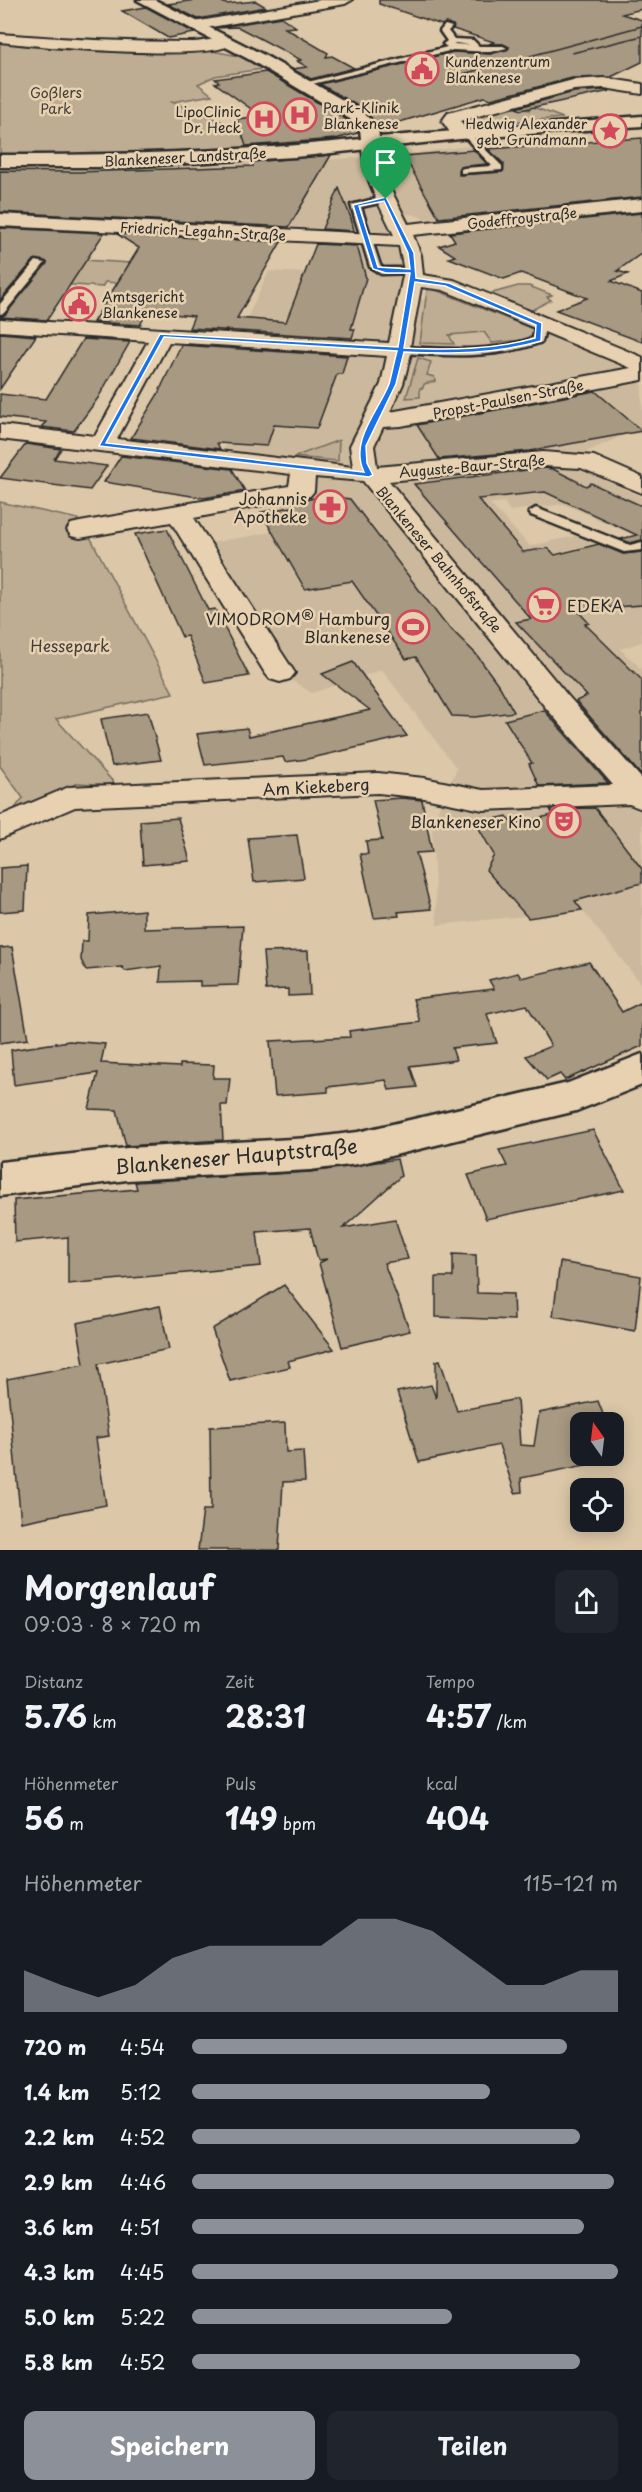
<!DOCTYPE html>
<html lang="de">
<meta charset="utf-8">
<style>
:root{--surface:#171b24;--page:#20242c;--text:#f1f3f6;--muted:#9ea1a6;--accent:#8c9099}
body{margin:0;font-family:"Playpen Sans",sans-serif;background:var(--page);color:var(--text);height:100vh;display:flex;flex-direction:column;font-size:22px;white-space:nowrap}
*{box-sizing:border-box;margin:0}
p{font-size:20px;color:var(--muted)}
.icon{flex:none;width:33px;height:33px;fill:none;stroke:currentColor;stroke-width:2;stroke-linecap:round;stroke-linejoin:round}
.map{position:relative;height:1550px;overflow:hidden}
.sheet{display:flex;flex-direction:column;background:var(--surface);flex:1}
.sheet>*{flex:none}
.needle{width:39px;rotate:346deg}
.tools{position:absolute;left:570px;top:1412px;display:grid;gap:12px}
.tools a{display:grid;place-items:center;width:54px;height:54px;border-radius:12px;background:var(--surface);box-shadow:0 3px 15px #0003;font-size:30px}
.pin{position:absolute;display:grid;place-items:center;width:51px;height:51px;color:#fff;margin:-62px -26px;border-radius:50% 50% 50% 0;rotate:-45deg;box-shadow:0 0 6px #0007}
.pin .icon{rotate:45deg}
.round{display:grid;place-items:center;flex:none;width:63px;height:63px;border-radius:12px;background:var(--page)}
.summary{display:flex;align-items:center;justify-content:space-between;height:102px;padding:0 24px}
h1{font-size:33px;font-weight:700;line-height:45px}
.metrics{display:grid;grid-template-columns:repeat(3,1fr);gap:9px;height:102px;padding:6px 24px}
.metrics div{display:grid;align-content:center}
.metrics b{font-size:30px;font-weight:700}
.metrics small{font-size:16px;font-weight:400}
.metrics p{font-size:16px}
.chart{height:168px;padding:12px 24px}
.chart p{display:flex;justify-content:space-between}
.chart svg{width:100%;height:108px;margin-top:6px;fill:var(--accent);opacity:.7}
.action{display:flex;gap:12px;margin-top:auto;padding:12px 24px}
.action a{flex:1;height:69px;border-radius:12px;background:var(--accent);color:#fff;font-size:24px;font-weight:700;line-height:69px;text-align:center}
.action a+a{background:var(--page);color:var(--text)}
ul{padding:0 24px;list-style:none;font-size:20px}
li{display:grid;grid-template-columns:96px 72px 1fr;align-items:center;height:45px}
li i{height:15px;border-radius:8px;background:var(--accent)}
.map>svg:first-child{display:block}
.built{fill:#ccb99d}
.green{fill:#bead93;stroke:#746c5f;stroke-width:1.5}
.building{fill:#a79982;stroke:#2b2b2b;stroke-width:1.5}
.lines{fill:none;stroke-linecap:round;stroke-linejoin:round}
.lane-casing{stroke:#2b2b2b;stroke-width:5}
.street-casing{stroke:#2b2b2b;stroke-width:4}
.secondary-casing{stroke:#2b2b2b;stroke-width:5}
.lane{fill:#e7d1b0;fill-rule:evenodd}
.street{fill:#e7d1b0;fill-rule:evenodd}
.secondary{fill:#e7d1b0;fill-rule:evenodd}
.tram{stroke:#2b2b2b;stroke-width:1.5}
.route{fill:#1a73e8;stroke:#fff;stroke-width:1.5;fill-rule:evenodd}
.labels{text-anchor:middle;dominant-baseline:central;stroke-width:5;stroke-linejoin:round;paint-order:stroke}
.far-poi-label{font-size:14px;fill:#2b2b2b;stroke:#e7d1b0;text-anchor:start}
.far-park-label{font-size:14px;fill:#413e3b;stroke:#e7d1b0}
.far-street-label{font-size:14px;fill:#2b2b2b;stroke:#e7d1b0}
.poi-label{font-size:16px;fill:#2b2b2b;stroke:#e7d1b0;text-anchor:end}
.park-label{font-size:16px;fill:#413e3b;stroke:#e7d1b0}
.street-label{font-size:16px;fill:#2b2b2b;stroke:#e7d1b0}
.near-street-label{font-size:20px;fill:#2b2b2b;stroke:#e7d1b0}
</style>
<div class="map">
<svg width="642" height="1550" viewBox="0 0 642 1550">
<rect width="100%" height="100%" fill="#dcc7a8"/>
<filter id="ink" filterUnits="userSpaceOnUse"><feTurbulence type="fractalNoise" baseFrequency=".0167" numOctaves="2"/><feDisplacementMap in="SourceGraphic" scale="12" xChannelSelector="R" yChannelSelector="G"/><feConvolveMatrix kernelMatrix="1 2 1 2 8 2 1 2 1" color-interpolation-filters="sRGB"/></filter>
<g filter="url(#ink)">
<polygon class="built" points="481,144 511,174 482,186 513,212 443,220 424,219 413,214 388,215 403,257 405,277 399,297 425,299 429,288 642,372 642,427 584,453 574,467 642,497 642,539 564,504 510,511 504,502 490,504 530,546 579,535 642,556 642,642 620,649 642,669 642,985 582,910 437,925 432,829 441,801 457,769 382,670 312,693 280,673 199,545 299,527 275,496 301,491 304,469 220,459 270,342 237,340 269,271 309,273 323,238 294,232 283,199 0,190 0,171 188,167 393,156"/>
<g class="green">
<polygon points="0,39 207,50 244,57 262,69 215,76 198,84 212,95 172,102 286,147 185,154 0,155"/>
<polygon points="525,104 563,118 480,124 469,119 513,107 530,110 517,106"/>
<polygon points="53,258 130,263 117,283 105,282 102,287 34,282"/>
<polygon points="518,286 529,286 552,295 547,297 551,300 530,311 489,294"/>
<polygon points="431,288 535,330 533,339 492,343 484,332 449,335 454,344 420,343 427,290"/>
<polygon points="418,358 431,362 427,375 434,377 436,381 424,384 423,388 420,388 420,397 406,398"/>
<polygon points="339,440 338,461 294,457"/>
<polygon points="0,502 78,519 75,525 90,537 173,693 56,719 116,785 78,783 12,812 23,798 0,766"/>
</g>
<g class="building">
<polygon points="196,0 218,0 226,4 256,1 266,7 198,19 168,4"/>
<polygon points="379,0 642,0 642,9 622,14 642,20 642,62 611,77 572,78 491,99 484,97 386,126 384,122 378,125 363,109 320,84 453,52 491,54 509,47 503,44 489,44 494,42 453,29 453,25 446,23 442,25 379,4"/>
<polygon points="146,7 195,33 168,38 122,11"/>
<polygon points="281,17 296,27 285,28 328,53 326,57 332,56 354,68 311,79 292,69 307,67 297,61 301,60 238,27 216,28"/>
<polygon points="266,72 349,121 358,133 335,139 246,146 237,119 261,116 215,83 219,82 215,79"/>
<polygon points="604,90 610,91 521,110 516,108 574,92"/>
<polygon points="642,138 642,197 439,218 404,156 474,150 487,164 460,167 459,175 502,172 504,164 488,149"/>
<polygon points="331,155 289,227 0,212 0,171 78,172 253,166 252,162"/>
<polygon points="339,188 351,218 354,231 322,229"/>
<polygon points="642,213 642,253 617,271 628,274 611,281 642,293 642,342 556,310 587,298 521,273 504,279 449,258 455,256 439,246 455,241 450,233"/>
<polygon points="0,228 104,233 47,320 0,317 6,314 47,263 34,260 0,300"/>
<polygon points="117,234 281,242 237,318 286,322 316,244 357,246 366,278 351,329 355,329 352,338 189,328 194,316 147,312 140,325 93,322 139,248"/>
<polygon points="0,333 36,336 0,389"/>
<polygon points="83,339 130,342 98,398 74,431 41,427 46,422 0,417 0,394 46,399"/>
<polygon points="181,345 347,356 342,374 337,374 317,428 274,425 267,446 217,443 220,449 131,438 158,394"/>
<polygon points="595,391 642,431 530,451 439,459 417,425"/>
<polygon points="26,444 61,449 54,459 107,466 90,490 0,478"/>
<polygon points="121,456 232,469 245,491 204,498 104,482"/>
<polygon points="543,468 553,469 586,486 591,483 642,506 642,540 630,543 621,539 637,535 545,492 478,499 523,552 548,548 555,555 599,544 623,554 642,552 642,605 577,610 589,623 585,624 642,680 642,776 576,701 587,696 516,622 531,619 414,484"/>
<polygon points="327,496 350,499 442,620 476,654 500,687 514,712 475,717 452,716 416,657 406,659 352,581 305,589 261,512 292,507 292,502"/>
<polygon points="167,529 208,610 215,609 249,676 206,683 187,636 182,637 135,534"/>
<polygon points="353,662 407,736 307,759 285,762 283,757 205,765 197,734 247,728 249,736 370,710 322,674"/>
<polygon points="544,710 608,783 539,786 529,764 532,763 505,720"/>
<polygon points="148,712 161,760 112,766 101,719"/>
<polygon points="402,798 422,800 432,852 416,853 431,909 398,912 399,916 374,918 360,854 368,854 366,841 382,840 373,800"/>
<polygon points="595,808 642,869 642,883 575,901 582,910 528,918 486,870 494,855 476,823 507,816 512,824 553,815 550,809"/>
<polygon points="178,818 190,861 143,865 140,821"/>
<polygon points="297,835 304,878 254,882 248,838"/>
<polygon points="27,866 25,910 0,912 0,868"/>
<polygon points="144,910 144,929 243,926 238,985 200,986 200,981 160,982 161,966 125,971 122,967 86,970 81,960 82,941 88,941 89,915"/>
<polygon points="12,947 28,1039 0,1043 0,948"/>
<polygon points="308,951 310,995 288,996 288,989 266,990 263,952"/>
<polygon points="589,962 622,1012 642,1002 642,1046 565,1080 560,1074 547,1080 526,1056 551,1046 527,1005 487,1014 497,1043 452,1048 456,1060 410,1066 417,1087 389,1090 386,1080 328,1087 328,1092 275,1096 270,1041 350,1037 349,1031 420,1022 413,999 494,989 489,980 518,973 521,978"/>
<polygon points="69,1041 105,1044 101,1063 180,1067 180,1064 214,1065 213,1078 230,1078 227,1105 221,1105 223,1140 126,1146 117,1110 89,1109 98,1073 14,1085 11,1050"/>
<polygon points="593,1130 624,1190 486,1219 468,1175 507,1166 499,1150"/>
<polygon points="397,1159 401,1176 343,1228 395,1219 408,1259 384,1263 410,1331 342,1347 319,1263 327,1259 318,1260 310,1228 257,1232 261,1266 68,1284 68,1237 15,1242 14,1200 137,1189 135,1182 310,1172"/>
<polygon points="453,1254 476,1255 477,1293 513,1294 514,1320 436,1317 436,1277 453,1277"/>
<polygon points="560,1262 641,1276 635,1331 553,1316"/>
<polygon points="284,1285 334,1349 288,1361 290,1367 230,1381 212,1329"/>
<polygon points="160,1306 169,1349 98,1364 109,1436 96,1438 106,1505 21,1522 7,1379 84,1364 77,1323"/>
<polygon points="440,1360 457,1411 517,1399 520,1445 534,1446 539,1413 598,1401 606,1422 580,1422 580,1455 614,1455 614,1442 620,1458 521,1478 522,1492 515,1493 499,1445 419,1462 397,1392 431,1385 436,1398 436,1361"/>
<polygon points="285,1423 286,1452 303,1451 305,1481 283,1482 279,1550 198,1550 203,1510 211,1510 210,1427"/>
</g>
<g class="lines">
<g class="lane-casing">
<g id="lane">
<path d="M445,25L452,27L448,31L454,39L473,40L479,46H503L507,48L490,52L453,50L304,86L300,84L447,47L443,44L447,41L440,31ZM456,43L470,45L453,44Z"/>
<polygon points="467,131 502,166 502,170 461,173 461,169 464,168 492,166 464,136 463,134"/>
<polygon points="386,196 389,197 389,201 361,207 380,265 383,268 414,268 419,271 418,273 381,274 370,267 351,205"/>
<polygon points="36,261 45,263 4,313 0,314 0,304"/>
<path d="M536,322L546,324L542,342C496,359 449,356 401,353L395,350L401,347C445,349 490,353 533,338Z"/>
<polygon points="536,508 630,545 642,542 642,550 624,552 531,515 529,512"/>
</g>
</g>
<g class="street-casing">
<g id="street">
<polygon points="320,0 352,0 345,4 194,30 187,26 194,22"/>
<path d="M0,34C63,39 126,42 189,42C201,43 225,34 233,43C216,63 34,46 0,42Z"/>
<polygon points="604,78 642,84 642,94 604,88 574,90 460,121 469,134 460,139 454,138 442,121 448,113 573,80"/>
<path d="M371,140L380,145L385,178L408,224L642,199V211L413,235L421,255L423,275L454,280L642,357V380L401,426L383,427L374,446L377,467L543,452L594,456L642,477V493L581,468L543,466L389,481L568,696L642,779V809L629,804L483,810L424,798L378,793L75,807L0,839V816L69,787L378,773L424,778L483,790L613,785L546,708L363,481L315,477L314,491L310,496L194,518L295,673L290,679L280,682L270,679L265,673L171,522L80,538L71,536L67,530L71,524L80,522L289,486L291,474L0,439V425L95,436L148,341L0,331V319L389,343L404,271L399,246L0,226V214L394,235C380,205 363,179 362,145ZM421,287L443,290L631,368L390,412L403,384L412,350L410,347ZM169,342L387,356L381,384L350,446L353,467L117,439Z"/>
</g>
</g>
<g class="secondary-casing">
<g id="secondary">
<path d="M137,0H155L264,55L362,111L378,128L379,137L642,116V126L460,139L295,157L123,167H0V155C121,155 241,152 361,139L360,129L350,119L252,61Z"/>
<polygon points="642,1054 642,1085 576,1111 358,1164 310,1170 127,1180 0,1196 0,1162 127,1148 310,1138 358,1132 568,1083"/>
</g>
</g>
<use href="#lane" class="lane"/>
<use href="#street" class="street"/>
<use href="#secondary" class="secondary"/>
<g class="tram">
<polyline points="572,53 642,36"/>
<polyline points="452,77 642,26"/>
</g>
</g>
</g>
<path class="route" d="M386,197L414,253L416,278L449,283L542,323L541,341C495,354 451,354 404,352L396,384L366,446L367,463L373,475L369,477L99,446L160,334L398,347L410,273H386L373,269L353,205ZM384,201L408,253L410,269L378,267L359,206ZM415,282L445,286L536,325L535,338C492,350 449,350 404,348ZM164,337L397,351C394,362 392,373 389,384C378,412 349,441 364,472L106,443Z"/>
<defs>
<g id="civic-ring" transform="scale(1.725)"><circle r="9.5" fill="#e7d1b0" stroke="#d1495b" stroke-width="1.5"/><path d="M-.6-6.5H3V-4.5H.6V-3L4-1V1h2V6H-6V1h2V-1L-.6-3ZM-1.2 2.5V6h2.4V2.5Z" fill="#d1495b"/></g>
<g id="hospital-ring" transform="scale(1.725)"><circle r="9.5" fill="#e7d1b0" stroke="#d1495b" stroke-width="1.5"/><path d="M-5-5h3v3.5h4V-5h3V5h-3V1.5h-4V5h-3Z" fill="#d1495b"/></g>
<g id="sight-ring" transform="scale(1.725)"><circle r="9.5" fill="#e7d1b0" stroke="#d1495b" stroke-width="1.5"/><path d="M0-6L1.8-2.2L6-1.7L2.9 1.2L3.7 5.4L0 3.3L-3.7 5.4L-2.9 1.2L-6-1.7L-1.8-2.2Z" fill="#d1495b"/></g>
<g id="pharmacy-ring" transform="scale(1.725)"><circle r="9.5" fill="#e7d1b0" stroke="#d1495b" stroke-width="1.5"/><path d="M-2-6h4v4h4v4h-4v4h-4v-4h-4v-4h4Z" fill="#d1495b"/></g>
<g id="supermarket-ring" transform="scale(1.725)"><circle r="9.5" fill="#e7d1b0" stroke="#d1495b" stroke-width="1.5"/><path d="M-6-5.5h2.5l.6 2H6L4.5 2H-2.5L-4.4-4H-6ZM-1.5 3.2a1.3 1.3 0 1 0 .1 0ZM3 3.2a1.3 1.3 0 1 0 .1 0Z" fill="#d1495b"/></g>
<g id="stadium-ring" transform="scale(1.725)"><circle r="9.5" fill="#e7d1b0" stroke="#d1495b" stroke-width="1.5"/><path d="M0-5a6.5 5 0 1 0 0 10a6.5 5 0 1 0 0-10ZM-3.5-1.8h7v3.6h-7Z" fill="#d1495b"/></g>
<g id="theatre-ring" transform="scale(1.725)"><circle r="9.5" fill="#e7d1b0" stroke="#d1495b" stroke-width="1.5"/><path d="M-5-5.5Q0-4 5-5.5V0Q5 5 0 6Q-5 5-5 0ZM-3.3-2.5H-1v1.5H-3.3ZM1-2.5H3.3v1.5H1ZM-2.8 1Q0 5.5 2.8 1Z" fill="#d1495b"/></g>
</defs>
<g fill-rule="evenodd">
<use href="#civic-ring" x="422" y="69"/>
<use href="#hospital-ring" x="300" y="115"/>
<use href="#hospital-ring" x="264" y="119"/>
<use href="#sight-ring" x="610" y="131"/>
<use href="#civic-ring" x="79" y="304"/>
<use href="#pharmacy-ring" x="330" y="507"/>
<use href="#supermarket-ring" x="544" y="605"/>
<use href="#stadium-ring" x="413" y="627"/>
<use href="#theatre-ring" x="564" y="821"/>
</g>
<g class="labels">
<g class="far-poi-label">
<text x="445" y="61">Kundenzentrum<tspan x="445" dy="16">Blankenese</tspan></text>
<text x="323" y="107">Park-Klinik<tspan x="323" dy="16">Blankenese</tspan></text>
<text x="241" y="111" text-anchor="end">LipoClinic<tspan x="241" dy="16">Dr. Heck</tspan></text>
<text x="587" y="123" text-anchor="end">Hedwig Alexander<tspan x="587" dy="16">geb. Grundmann</tspan></text>
<text x="102" y="296">Amtsgericht<tspan x="102" dy="16">Blankenese</tspan></text>
</g>
<g class="far-park-label">
<text x="56" y="92">Goßlers<tspan x="56" dy="16">Park</tspan></text>
</g>
<g class="far-street-label">
<text transform="translate(185 157) rotate(-3)">Blankeneser Landstraße</text>
<text transform="translate(522 218) rotate(-6)">Godeffroystraße</text>
<text transform="translate(203 231) rotate(3)">Friedrich-Legahn-Straße</text>
<text transform="translate(508 399) rotate(-11)">Propst-Paulsen-Straße</text>
<text transform="translate(472 466) rotate(-5)">Auguste-Baur-Straße</text>
<text transform="translate(439 559) rotate(50)">Blankeneser Bahnhofstraße</text>
</g>
<g class="poi-label">
<text x="307" y="498">Johannis<tspan x="307" dy="18">Apotheke</tspan></text>
<text x="567" y="605" text-anchor="start">EDEKA</text>
<text x="390" y="618">VIMODROM® Hamburg<tspan x="390" dy="18">Blankenese</tspan></text>
<text x="541" y="821">Blankeneser Kino</text>
</g>
<g class="park-label">
<text x="70" y="645">Hessepark</text>
</g>
<g class="street-label">
<text transform="translate(316 786) rotate(-3)">Am Kiekeberg</text>
</g>
<g class="near-street-label">
<text transform="translate(236 1156) rotate(-5)">Blankeneser Hauptstraße</text>
</g>
</g>
</svg>
<div class="tools">
<a><svg class="needle" viewBox="-14 -14 28 28"><path d="M0-13l5 13h-10z" fill="#e53935"/><path d="M0 13l5-13h-10z" fill="#9ea1a6"/></svg></a>
<a><svg class="icon" aria-label="locate" viewBox="0 0 24 24"><circle cx="12" cy="12" r="6"/><path d="M12 2v4M12 18v4M2 12h4M18 12h4"/></svg></a>
</div>
<div class="pin" style="left:386px;top:199px;background:#1e9e55"><svg class="icon" aria-label="arrive" viewBox="0 0 24 24"><path d="M6 21V4h12l-3 4 3 4H6"/></svg></div>
</div>
<section class="sheet">
<div class="summary"><div><h1>Morgenlauf</h1><p>09:03 · 8 × 720 m</p></div><a class="round"><svg class="icon" aria-label="share" viewBox="0 0 24 24"><path d="M12 15V3M7 8l5-5 5 5M5 13v7h14v-7"/></svg></a></div>
<div class="metrics">
<div><p>Distanz</p><b>5.76<small> km</small></b></div>
<div><p>Zeit</p><b>28:31</b></div>
<div><p>Tempo</p><b>4:57<small> /km</small></b></div>
</div>
<div class="metrics">
<div><p>Höhenmeter</p><b>56<small> m</small></b></div>
<div><p>Puls</p><b>149<small> bpm</small></b></div>
<div><p>kcal</p><b>404</b></div>
</div>
<div class="chart"><p><span>Höhenmeter</span>115–121 m</p>
<svg viewBox="0 0 160 44" preserveAspectRatio="none"><path d="M0 44V27L10 33L20 38L30 33L40 22L50 17L60 17L70 17L80 17L90 6L100 6L110 11L120 22L130 33L140 33L150 27L160 27V44z"/></svg>
</div>
<ul>
<li><b>720 m</b>4:54<i style="width:88%"></i></li>
<li><b>1.4 km</b>5:12<i style="width:70%"></i></li>
<li><b>2.2 km</b>4:52<i style="width:91%"></i></li>
<li><b>2.9 km</b>4:46<i style="width:99%"></i></li>
<li><b>3.6 km</b>4:51<i style="width:92%"></i></li>
<li><b>4.3 km</b>4:45<i style="width:100%"></i></li>
<li><b>5.0 km</b>5:22<i style="width:61%"></i></li>
<li><b>5.8 km</b>4:52<i style="width:91%"></i></li>
</ul>
<div class="action"><a>Speichern</a><a>Teilen</a></div>
</section>
